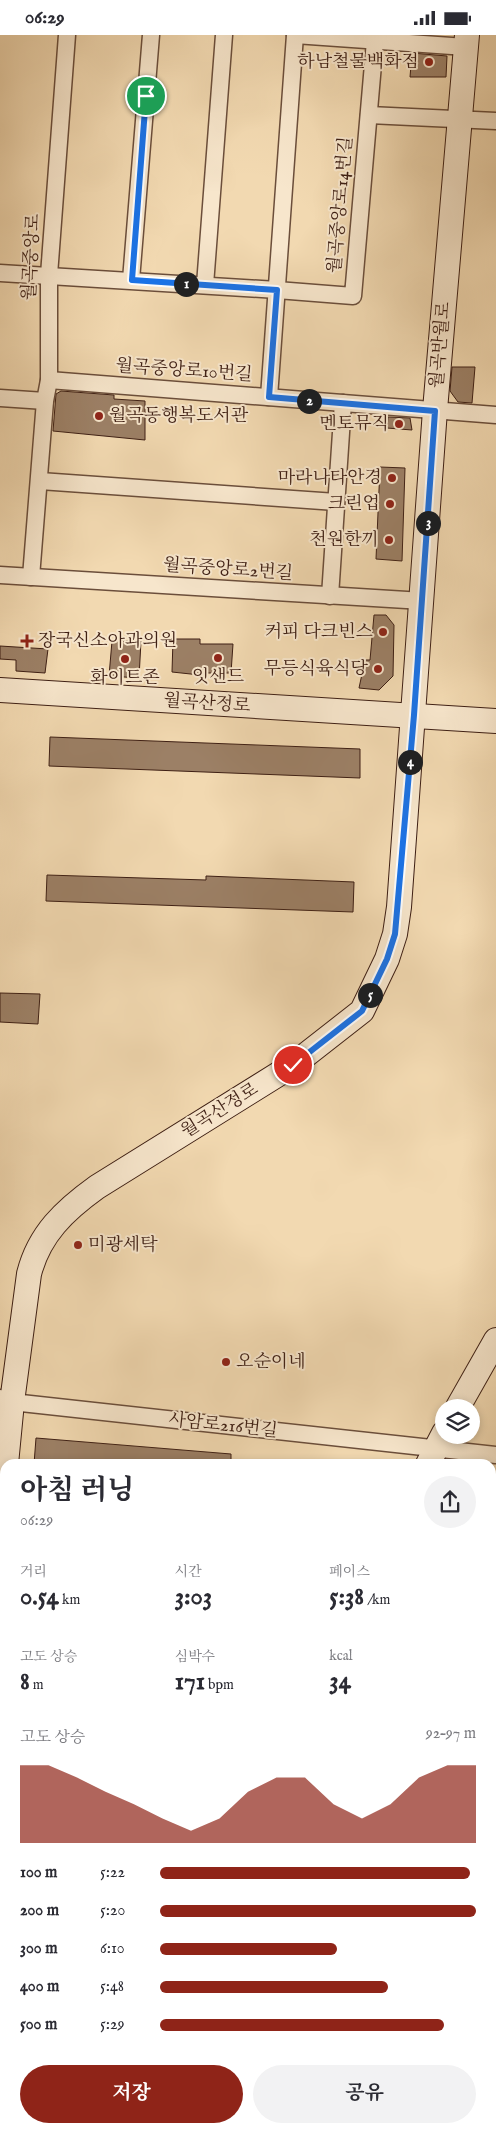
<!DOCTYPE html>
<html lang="ko">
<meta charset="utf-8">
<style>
:root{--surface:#fff;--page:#f2f2f3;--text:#2b2b33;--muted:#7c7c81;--accent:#8f2418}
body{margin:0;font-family:"IM FELL English","Noto Serif KR",serif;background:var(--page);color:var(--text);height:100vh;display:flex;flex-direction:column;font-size:19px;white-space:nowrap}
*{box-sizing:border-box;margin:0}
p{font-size:16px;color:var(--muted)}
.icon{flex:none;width:28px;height:28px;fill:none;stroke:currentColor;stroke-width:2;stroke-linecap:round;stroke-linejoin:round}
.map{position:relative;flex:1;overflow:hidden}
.details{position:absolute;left:0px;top:1424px;width:496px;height:674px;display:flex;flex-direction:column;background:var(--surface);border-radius:15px 15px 0 0;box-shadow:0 2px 8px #0003}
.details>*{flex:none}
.tools{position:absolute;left:435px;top:1364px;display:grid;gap:10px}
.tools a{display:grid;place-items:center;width:45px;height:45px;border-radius:50%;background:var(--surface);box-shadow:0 2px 8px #0003;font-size:25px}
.pin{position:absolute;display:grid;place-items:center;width:42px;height:42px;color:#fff;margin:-21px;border:2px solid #fff;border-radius:50%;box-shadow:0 1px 5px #0007}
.km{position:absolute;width:25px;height:25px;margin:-12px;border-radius:50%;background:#222;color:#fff;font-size:14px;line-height:25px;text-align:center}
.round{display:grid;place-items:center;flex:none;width:52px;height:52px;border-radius:26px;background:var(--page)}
.summary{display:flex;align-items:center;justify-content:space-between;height:85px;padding:0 20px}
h1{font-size:28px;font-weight:700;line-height:38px}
.metrics{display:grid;grid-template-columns:repeat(3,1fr);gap:8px;height:85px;padding:5px 20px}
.metrics div{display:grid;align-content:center}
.metrics b{font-size:25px;font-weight:700}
.metrics small{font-size:14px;font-weight:400}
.metrics p{font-size:14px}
.chart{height:140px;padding:10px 20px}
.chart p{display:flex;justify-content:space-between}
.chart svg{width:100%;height:90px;margin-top:5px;fill:var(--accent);opacity:.7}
.primary-button{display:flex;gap:10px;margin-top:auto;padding:10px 20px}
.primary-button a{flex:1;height:58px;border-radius:30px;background:var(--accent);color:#fff;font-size:20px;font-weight:700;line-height:58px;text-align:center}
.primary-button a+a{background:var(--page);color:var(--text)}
ul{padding:0 20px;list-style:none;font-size:16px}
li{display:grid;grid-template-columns:80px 60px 1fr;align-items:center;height:38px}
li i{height:12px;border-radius:6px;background:var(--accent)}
.status{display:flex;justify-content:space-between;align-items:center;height:35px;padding:0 25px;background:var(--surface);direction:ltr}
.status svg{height:14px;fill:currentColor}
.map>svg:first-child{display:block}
.building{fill:#9c8066;stroke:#3e1f14}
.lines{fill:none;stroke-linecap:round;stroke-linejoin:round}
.lane-casing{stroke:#6b4e3b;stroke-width:11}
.street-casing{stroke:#6b4e3b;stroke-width:19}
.secondary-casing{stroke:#3e1f14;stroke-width:26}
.highway-casing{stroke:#3e1f14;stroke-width:30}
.lane{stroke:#f7e6cc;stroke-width:9}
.street{stroke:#f7e6cc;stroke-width:16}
.secondary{stroke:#f7e6cc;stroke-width:24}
.highway{stroke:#f2d9b1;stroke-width:28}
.route-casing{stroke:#fff;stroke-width:10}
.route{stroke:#1a73e8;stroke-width:6}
.poi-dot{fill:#8f2418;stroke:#f7e6cc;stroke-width:2}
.labels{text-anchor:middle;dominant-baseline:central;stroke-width:4;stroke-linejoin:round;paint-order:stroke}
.poi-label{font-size:18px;fill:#3e1f14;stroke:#f7e6cc;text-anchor:end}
.street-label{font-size:18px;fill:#3e1f14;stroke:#f7e6cc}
</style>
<div class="status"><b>06:29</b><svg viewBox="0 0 49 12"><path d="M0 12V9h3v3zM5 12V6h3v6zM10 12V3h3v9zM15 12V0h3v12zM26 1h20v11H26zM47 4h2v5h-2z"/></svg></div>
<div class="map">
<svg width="496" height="2097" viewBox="0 0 496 2097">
<rect width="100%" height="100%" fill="#f2d9b1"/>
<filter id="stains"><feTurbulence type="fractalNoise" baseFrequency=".004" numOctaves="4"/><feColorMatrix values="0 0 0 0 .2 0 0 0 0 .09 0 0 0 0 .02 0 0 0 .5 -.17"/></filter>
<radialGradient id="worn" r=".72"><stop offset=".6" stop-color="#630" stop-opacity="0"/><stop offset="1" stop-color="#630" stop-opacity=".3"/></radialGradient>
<g class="building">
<polygon points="412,18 447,21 446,42 410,42"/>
<polygon points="452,332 475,332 472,368 458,367 450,356"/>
<polygon points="61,356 114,360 114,364 145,366 145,405 53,396 56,359"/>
<polygon points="388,382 410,383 412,395 387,393"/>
<polygon points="380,432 405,433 402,526 376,524"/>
<polygon points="374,580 386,580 394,590 393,641 379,655 359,653 365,625 370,625"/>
<polygon points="173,604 200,604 200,609 233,609 231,638 200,638 200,640 172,637"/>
<polygon points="112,606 141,606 139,643 109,641"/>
<polygon points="0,611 48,614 45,638 16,636 16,625 0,624"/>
<polygon points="50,702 360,714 360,743 49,731"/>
<polygon points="47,840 206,845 206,841 354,847 353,877 46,866"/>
<polygon points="0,958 40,959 38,989 0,987"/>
<polygon points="36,1403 231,1419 231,1429 34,1429"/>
</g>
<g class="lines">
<g class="lane-casing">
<polyline id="lane" points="491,1677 496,1671"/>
</g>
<g class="street-casing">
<g id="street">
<polyline points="295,0 466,12"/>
<polyline points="369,80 496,86"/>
<polyline points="0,238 277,255 353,261 375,6"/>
<polyline points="131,245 151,0"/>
<polyline points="205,250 224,0"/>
<polyline points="49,345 496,380"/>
<polyline points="269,362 295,0"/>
<polyline points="0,363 45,366"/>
<polyline points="40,446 336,467"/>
<polyline points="0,540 423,566"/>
<polyline points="31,542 45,366 49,345 49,240 67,0"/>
<polyline points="330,561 343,368"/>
<polyline points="0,1363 12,1367 496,1420"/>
<polyline points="0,1533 5,1533"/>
<polyline points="49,2097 49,2092"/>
</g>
</g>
<g class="secondary-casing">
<g id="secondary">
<polyline points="0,655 496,686"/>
<polyline points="458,1372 496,1305"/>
<path d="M6,1429L12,1367L29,1239C39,1199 65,1175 97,1152L293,1030L362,976L387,924L395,899L399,872L435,375L467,0"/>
<polyline points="428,1429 444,1398"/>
<polyline points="0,1481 5,1435"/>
<polyline points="0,1826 5,1827"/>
<polyline points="491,1868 496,1868"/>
<polyline points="0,1944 5,1945"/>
<polyline points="491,1991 496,1991"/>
<polyline points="337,2097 338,2092"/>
</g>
</g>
<g class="highway-casing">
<g id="highway">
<polyline points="0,1874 5,1874"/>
<polyline points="0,1905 5,1905"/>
<polyline points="491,1920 496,1920"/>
<polyline points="491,1953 496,1953"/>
</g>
</g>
<use href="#lane" class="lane"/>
<use href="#street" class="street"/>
<use href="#secondary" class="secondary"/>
<use href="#highway" class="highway"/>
</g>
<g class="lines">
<g class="route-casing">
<polyline id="route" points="146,61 132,245 277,255 269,362 435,376 414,680 395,899 387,924 362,976 293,1030"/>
</g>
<use href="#route" class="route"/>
</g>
<g class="poi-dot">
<circle cx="429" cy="27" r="5"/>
<circle cx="99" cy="381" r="5"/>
<circle cx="399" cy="389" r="5"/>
<circle cx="392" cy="443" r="5"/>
<circle cx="390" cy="469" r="5"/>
<circle cx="389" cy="505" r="5"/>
<circle cx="383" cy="597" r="5"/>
<path d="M24.5 598.5h5v5h5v5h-5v5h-5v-5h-5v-5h5z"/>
<circle cx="218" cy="623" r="5"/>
<circle cx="125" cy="624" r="5"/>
<circle cx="378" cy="634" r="5"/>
<circle cx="78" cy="1210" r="5"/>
<circle cx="226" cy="1327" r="5"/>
</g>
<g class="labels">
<g class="poi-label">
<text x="419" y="27">하남철물백화점</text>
<text x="109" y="381" text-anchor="start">월곡동행복도서관</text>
<text x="389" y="389">멘토뮤직</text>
<text x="382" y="443">마라나타안경</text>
<text x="380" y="469">크린업</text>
<text x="379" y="505">천원한끼</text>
<text x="373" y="597">커피 다크빈스</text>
<text x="38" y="606" text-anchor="start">장국신소아과의원</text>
<text x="368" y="634">무등식육식당</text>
<text x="218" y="642" text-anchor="middle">잇샌드</text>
<text x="125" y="643" text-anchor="middle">화이트존</text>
<text x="88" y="1210" text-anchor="start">미광세탁</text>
<text x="236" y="1327" text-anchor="start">오순이네</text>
</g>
<g class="street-label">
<text transform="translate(341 170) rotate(-85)">월곡중앙로14번길</text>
<text transform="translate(32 222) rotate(-87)">월곡중앙로</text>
<text transform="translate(441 310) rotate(-85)">월곡반월로</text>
<text transform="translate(184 336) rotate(4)">월곡중앙로10번길</text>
<text transform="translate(228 535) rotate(4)">월곡중앙로2번길</text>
<text transform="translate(207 669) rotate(4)">월곡산정로</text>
<text transform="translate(220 1076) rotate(-32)">월곡산정로</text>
<text transform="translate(223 1391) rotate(6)">사암로216번길</text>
</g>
</g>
<rect width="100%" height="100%" filter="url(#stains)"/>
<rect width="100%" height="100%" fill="url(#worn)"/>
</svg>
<div class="tools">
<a><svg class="icon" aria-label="layers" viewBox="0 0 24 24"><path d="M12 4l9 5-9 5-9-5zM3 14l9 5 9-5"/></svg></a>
</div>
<div class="pin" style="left:146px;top:61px;background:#1e9e55"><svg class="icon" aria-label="arrive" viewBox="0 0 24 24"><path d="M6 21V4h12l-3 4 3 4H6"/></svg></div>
<div class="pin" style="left:293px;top:1030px;background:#d93025"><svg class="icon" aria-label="check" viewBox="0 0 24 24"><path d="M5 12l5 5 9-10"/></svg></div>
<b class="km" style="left:186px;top:249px">1</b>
<b class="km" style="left:309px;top:366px">2</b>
<b class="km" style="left:428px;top:488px">3</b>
<b class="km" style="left:410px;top:727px">4</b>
<b class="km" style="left:370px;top:960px">5</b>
<section class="details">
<div class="summary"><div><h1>아침 러닝</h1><p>06:29</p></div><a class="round"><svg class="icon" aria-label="share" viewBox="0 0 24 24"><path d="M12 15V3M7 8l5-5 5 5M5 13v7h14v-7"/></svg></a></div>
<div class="metrics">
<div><p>거리</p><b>0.54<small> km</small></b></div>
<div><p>시간</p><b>3:03</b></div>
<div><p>페이스</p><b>5:38<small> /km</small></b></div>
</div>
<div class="metrics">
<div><p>고도 상승</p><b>8<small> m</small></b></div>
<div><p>심박수</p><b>171<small> bpm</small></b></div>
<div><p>kcal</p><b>34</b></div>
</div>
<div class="chart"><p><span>고도 상승</span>92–97 m</p>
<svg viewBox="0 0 160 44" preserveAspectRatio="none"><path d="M0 44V6L10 6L20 12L30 19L40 25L50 32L60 38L70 32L80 19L90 12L100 12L110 25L120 32L130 25L140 12L150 6L160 6V44z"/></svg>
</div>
<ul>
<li><b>100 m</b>5:22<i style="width:98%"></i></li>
<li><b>200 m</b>5:20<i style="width:100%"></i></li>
<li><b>300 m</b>6:10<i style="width:56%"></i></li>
<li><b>400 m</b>5:48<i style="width:72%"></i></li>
<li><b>500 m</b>5:29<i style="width:90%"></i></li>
</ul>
<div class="primary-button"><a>저장</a><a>공유</a></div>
</section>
</div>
